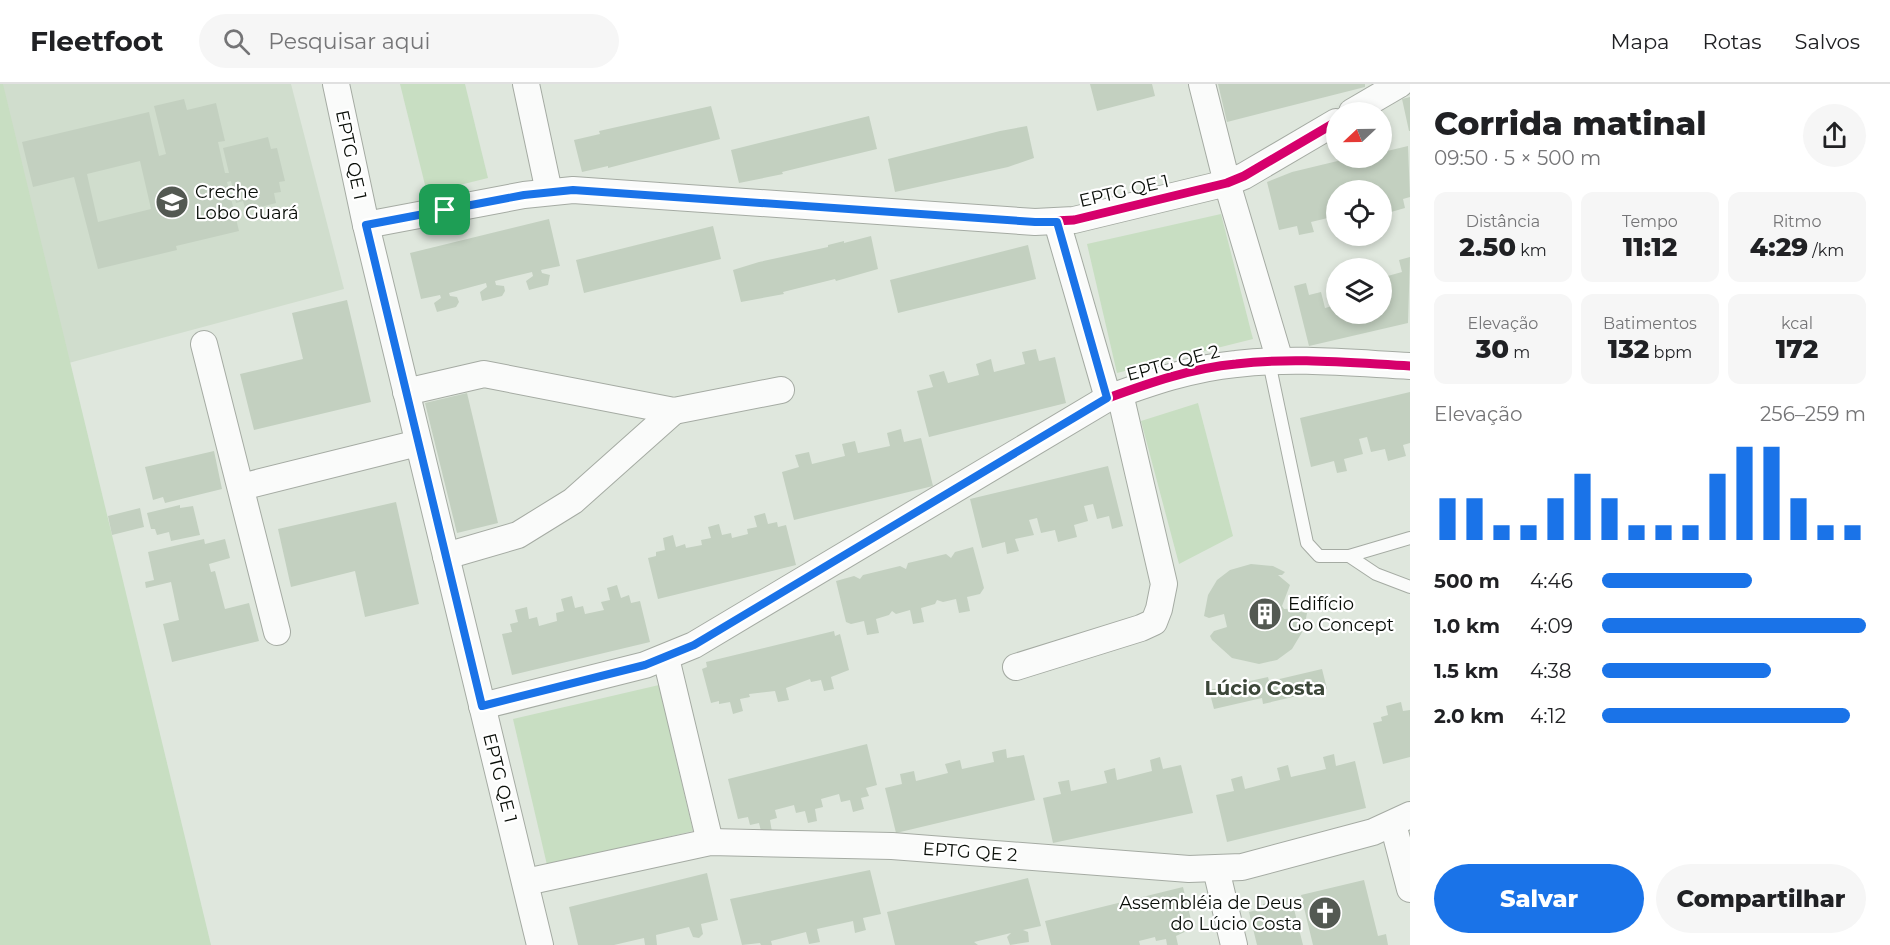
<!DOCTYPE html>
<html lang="pt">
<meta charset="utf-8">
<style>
:root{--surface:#fff;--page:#f6f6f6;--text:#202124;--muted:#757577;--line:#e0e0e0;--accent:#1a73e8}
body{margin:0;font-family:Montserrat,sans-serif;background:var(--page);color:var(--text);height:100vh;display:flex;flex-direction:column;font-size:22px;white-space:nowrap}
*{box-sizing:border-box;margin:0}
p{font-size:20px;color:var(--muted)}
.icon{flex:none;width:33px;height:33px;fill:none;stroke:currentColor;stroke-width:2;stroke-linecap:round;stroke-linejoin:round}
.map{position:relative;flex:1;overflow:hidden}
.details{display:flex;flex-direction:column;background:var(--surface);width:480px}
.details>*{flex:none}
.needle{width:39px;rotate:248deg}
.controls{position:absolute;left:1326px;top:18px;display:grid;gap:12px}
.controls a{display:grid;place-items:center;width:66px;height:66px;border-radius:50%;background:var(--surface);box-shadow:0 3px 9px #0003;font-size:30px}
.pin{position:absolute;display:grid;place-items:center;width:51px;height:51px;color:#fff;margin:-26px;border-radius:12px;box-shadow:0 3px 9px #0006}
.round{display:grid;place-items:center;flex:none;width:63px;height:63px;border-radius:32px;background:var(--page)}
.headline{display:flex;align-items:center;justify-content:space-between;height:102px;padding:0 24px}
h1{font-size:33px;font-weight:800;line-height:45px}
.stats{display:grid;grid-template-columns:repeat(3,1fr);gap:9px;height:102px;padding:6px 24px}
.stats div{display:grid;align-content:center;border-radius:12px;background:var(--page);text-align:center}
.stats b{font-size:26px;font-weight:800}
.stats small{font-size:16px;font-weight:400}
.stats p{font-size:16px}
.chart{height:168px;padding:12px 24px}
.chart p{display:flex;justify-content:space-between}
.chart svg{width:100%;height:108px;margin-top:6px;stroke:var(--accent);stroke-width:6}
.button{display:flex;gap:12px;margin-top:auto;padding:12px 24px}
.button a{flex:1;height:69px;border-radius:36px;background:var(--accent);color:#fff;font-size:24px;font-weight:800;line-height:69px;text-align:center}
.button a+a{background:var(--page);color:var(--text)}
ul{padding:0 24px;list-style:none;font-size:20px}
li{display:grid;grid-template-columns:96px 72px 1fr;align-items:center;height:45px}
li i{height:15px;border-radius:8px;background:var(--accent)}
header{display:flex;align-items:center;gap:36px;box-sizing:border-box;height:84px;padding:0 30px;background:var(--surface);border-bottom:2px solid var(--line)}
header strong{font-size:28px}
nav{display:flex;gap:33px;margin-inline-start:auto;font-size:21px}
.search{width:420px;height:54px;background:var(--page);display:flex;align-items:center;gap:15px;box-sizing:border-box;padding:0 21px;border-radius:33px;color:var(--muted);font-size:22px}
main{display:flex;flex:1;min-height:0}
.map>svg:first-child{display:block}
.built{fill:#d0ddcd}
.green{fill:#c8dec2}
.building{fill:#c3d0c0;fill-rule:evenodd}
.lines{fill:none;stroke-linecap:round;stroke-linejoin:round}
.service-casing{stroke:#a5aba3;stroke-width:14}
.minor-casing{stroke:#a5aba3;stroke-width:28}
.service{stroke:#fafbfa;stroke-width:12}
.minor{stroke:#fafbfa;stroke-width:26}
.cycleway-casing{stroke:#fff;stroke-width:13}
.cycleway{stroke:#d6006c;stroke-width:9}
.route-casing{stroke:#fff;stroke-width:12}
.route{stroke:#1a73e8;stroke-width:8}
.labels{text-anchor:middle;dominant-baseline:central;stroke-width:4.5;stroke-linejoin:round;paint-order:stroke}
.street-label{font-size:18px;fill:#080d07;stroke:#fff}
.poi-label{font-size:18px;fill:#080d07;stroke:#fff;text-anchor:start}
.neighbourhood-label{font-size:20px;font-weight:bold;fill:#3c4739;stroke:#fff}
</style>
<header>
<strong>Fleetfoot</strong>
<div class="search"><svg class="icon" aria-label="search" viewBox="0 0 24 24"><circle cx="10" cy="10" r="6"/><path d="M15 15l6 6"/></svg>Pesquisar aqui</div>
<nav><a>Mapa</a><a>Rotas</a><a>Salvos</a></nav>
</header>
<main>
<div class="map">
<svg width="1410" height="861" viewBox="0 0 1410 861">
<rect width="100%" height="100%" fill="#dfe7dd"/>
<polygon class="built" points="0,0 291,0 344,205 65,280"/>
<g class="green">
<polygon points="0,0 3,0 211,861 0,861"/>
<polygon points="400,0 465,0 488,94 427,109"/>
<polygon points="1221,130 1253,255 1117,289 1087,160"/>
<polygon points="1198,319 1233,452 1179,480 1141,337"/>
<polygon points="659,601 693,747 547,781 513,635"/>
</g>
<g class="building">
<polygon points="1090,0 1152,0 1155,12 1097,27"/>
<polygon points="1218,0 1365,0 1365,3 1227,38"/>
<polygon points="1410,13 1410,47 1409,47 1402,15"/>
<path d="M184,15L187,26L216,19L225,57L218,58L225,89H229L223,64L268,53L271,65L277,64L285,97L279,98L281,108L274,109L276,119L246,127L243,117L236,119L231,97L227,98L239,147L176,162L177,166L98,185L74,93L33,103L22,58L149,28L159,72L166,70L154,22ZM140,77L151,125L98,138L87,90Z"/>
<polygon points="711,22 720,55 608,84 608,82 582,88 574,56 600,50 599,47"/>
<polygon points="869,32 877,65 782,88 783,90 739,99 731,66"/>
<polygon points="1027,42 1034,74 1008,83 895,108 888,75 1000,47"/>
<polygon points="1408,62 1410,113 1403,115 1405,124 1391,128 1389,119 1382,120 1382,106 1336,106 1336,132 1311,138 1314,148 1299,151 1297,142 1279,146 1267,98 1292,88 1350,74 1382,74 1382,63 1383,68"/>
<polygon points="549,135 560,182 541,186 542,189 550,191 548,201 529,206 526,197 533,192 532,188 495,197 496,201 504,202 505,207 502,212 482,217 480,208 487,203 486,199 449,209 450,212 457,213 459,218 456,223 437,228 434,219 441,214 440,211 421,215 410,169"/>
<polygon points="713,142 721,175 584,209 576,176"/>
<polygon points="871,152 878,185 836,197 835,195 783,208 784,210 741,218 733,186 759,178 828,163 828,161 844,157 844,159"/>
<polygon points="1028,161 1036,195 898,229 890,196"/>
<polygon points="1410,173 1408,239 1309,262 1294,202 1306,199 1309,211 1321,208 1325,224 1333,222 1329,207 1336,205 1336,230 1382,230 1382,210 1388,208 1384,193 1402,188 1399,176"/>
<polygon points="347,216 371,318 254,346 240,290 303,275 292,229"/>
<polygon points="1036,265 1039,277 1055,273 1066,319 929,353 917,307 933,303 929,291 944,287 948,299 979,291 976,280 991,275 994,288 1025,280 1022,268"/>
<polygon points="1410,308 1410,359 1403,361 1406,372 1388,377 1385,365 1371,368 1367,353 1359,355 1363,370 1344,375 1347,387 1337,389 1334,377 1311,383 1300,334"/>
<polygon points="467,309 498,439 457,449 425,319"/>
<polygon points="901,345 904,358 921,354 933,402 794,436 782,388 799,383 795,371 809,368 812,380 845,372 842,360 855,357 858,369 890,362 887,349"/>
<polygon points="214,367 222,405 165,419 163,413 153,416 145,383"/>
<polygon points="1108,382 1123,442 1112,445 1109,432 1097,435 1093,420 1084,422 1088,437 1074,441 1077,453 1058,458 1055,446 1041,449 1037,434 1029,436 1034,451 1015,455 1019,467 1007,470 1005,458 982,464 970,415"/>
<polygon points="396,418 419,520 365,533 355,487 291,503 278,445"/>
<polygon points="180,421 180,424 193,422 200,451 171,457 169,448 157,451 155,445 151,445 147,429"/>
<polygon points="140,424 144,443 112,451 108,432"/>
<polygon points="765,429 768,440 777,438 778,443 786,441 796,481 658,515 648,474 656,472 656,468 665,466 663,454 673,451 676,463 685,460 686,464 702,461 701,456 711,454 708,443 719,440 722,451 731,449 732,454 748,450 747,445 757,443 754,432"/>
<polygon points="204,455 205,460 225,455 230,474 209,480 211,488 215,487 225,525 249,519 259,557 172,578 163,540 179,536 171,498 146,504 145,498 154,496 148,468"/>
<polygon points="973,463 984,504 980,510 967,513 970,527 959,529 956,515 943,518 937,516 935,520 921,524 924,538 913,540 910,526 896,530 892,527 889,531 876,535 879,549 867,551 864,537 851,540 846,538 836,497 854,492 860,495 863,491 900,482 906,485 908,479 946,470 951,474 955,468"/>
<polygon points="1251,480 1273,482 1285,488 1282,491 1278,491 1290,501 1282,522 1284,525 1301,524 1301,528 1307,529 1304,545 1292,565 1277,576 1259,580 1232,574 1212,556 1210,552 1214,547 1227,543 1224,530 1209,534 1204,532 1208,511 1217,496 1230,486"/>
<polygon points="617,501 621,514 629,511 631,519 640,517 650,558 512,591 502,550 512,548 510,540 518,538 515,526 527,523 529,535 537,533 539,542 557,537 556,529 564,527 561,515 572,512 575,524 583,522 585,530 604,526 601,518 610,516 607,504"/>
<polygon points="834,547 835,552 840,550 849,586 831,593 834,605 824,607 821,596 811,598 810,595 786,604 789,616 778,618 775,607 749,610 750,613 740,615 743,627 733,630 730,618 719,620 719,617 711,619 702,585 707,583 706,578"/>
<polygon points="1322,585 1327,605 1263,620 1262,614 1214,625 1209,606 1268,593 1270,601 1271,597"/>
<polygon points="1401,618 1403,627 1410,626 1410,673 1383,680 1373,639 1382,637 1381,633 1388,631 1386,622"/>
<polygon points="867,660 877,701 866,704 869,712 861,714 864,725 853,728 850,716 841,718 839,710 821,715 823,723 815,725 817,737 808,739 805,727 796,729 794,721 775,726 777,734 770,736 772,748 762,751 759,739 750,741 748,733 738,735 728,695"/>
<polygon points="1006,665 1007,674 1024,671 1035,716 896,749 885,704 902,700 900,690 914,687 916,697 948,689 945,680 960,676 962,685 994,678 992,668"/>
<polygon points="1334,670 1336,682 1355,677 1366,724 1227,758 1216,711 1234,707 1231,695 1242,692 1245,705 1280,696 1277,684 1288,681 1291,693 1326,685 1323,673"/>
<polygon points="1160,673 1163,685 1181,681 1193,729 1053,759 1043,714 1061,710 1058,698 1069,696 1071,707 1107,699 1104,687 1115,684 1117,696 1152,687 1150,676"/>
<polygon points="870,786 881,830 863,834 866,846 855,849 853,837 817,845 820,858 809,860 806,848 771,857 772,861 761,861 760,859 742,861 730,815"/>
<polygon points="707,789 718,836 701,840 703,850 699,854 693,853 689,843 656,851 657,861 645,861 644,854 614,861 578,861 569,823"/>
<polygon points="1028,794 1041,842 1023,846 1028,848 1029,858 1010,861 1007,853 1011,849 974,858 978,861 895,861 887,828"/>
<polygon points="1364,796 1378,852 1386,850 1388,861 1313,861 1301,811"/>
<polygon points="1183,803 1193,844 1176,852 1178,861 1167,861 1166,855 1156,857 1155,853 1139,857 1140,861 1051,861 1045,837"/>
<polygon points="1291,813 1303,861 1257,861 1249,828 1264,824 1263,820"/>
</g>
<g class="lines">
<g class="service-casing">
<g id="service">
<polyline points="1269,278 1307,459 1319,472 1349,472 1410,454"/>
<polyline points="1349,472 1376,490 1410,503"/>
</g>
</g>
<g class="minor-casing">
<g id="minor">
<polyline points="336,0 366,141 540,861"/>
<polyline points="526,0 549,108"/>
<polyline points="1202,0 1227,99 1280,277"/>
<polyline points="1352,28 1400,0"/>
<polyline points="1057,138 1108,314"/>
<polyline points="366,141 524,111 573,106 1035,138 1074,136 1227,99 1244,92 1336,38"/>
<polyline points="204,260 277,548"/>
<polyline points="406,308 484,290 674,327 781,306"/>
<polyline points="241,403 418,359"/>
<polyline points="446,472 518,451 573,417 674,327"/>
<polyline points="666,574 710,758"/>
<polyline points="1016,583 1141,544 1154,538 1159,525 1164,500 1120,310"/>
<path d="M482,622L645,581L694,561L1108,314C1149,299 1192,284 1236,280C1294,273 1352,279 1410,282"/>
<polyline points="1393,740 1410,805"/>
<polyline points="1216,785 1234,861"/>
<polyline points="526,798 710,758 892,762 1189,785 1242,783 1373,748 1410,731"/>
</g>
</g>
<use href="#service" class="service"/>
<use href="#minor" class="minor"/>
<g class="cycleway-casing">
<g id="cycleway">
<polyline points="366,141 524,111 573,106 1035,138 1074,136 1227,99 1244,92 1336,38"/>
<path d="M482,622L645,581L694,561L1108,314C1149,299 1192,284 1236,280C1294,273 1352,279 1410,282"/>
</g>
</g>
<use href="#cycleway" class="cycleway"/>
</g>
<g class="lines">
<g class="route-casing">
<polygon id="route" points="573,106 1035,138 1057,138 1107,314 694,561 645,581 482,622 366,141 524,111"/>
</g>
<use href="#route" class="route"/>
</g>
<defs>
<g id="school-disc" transform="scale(1.725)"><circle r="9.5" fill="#535952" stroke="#fff"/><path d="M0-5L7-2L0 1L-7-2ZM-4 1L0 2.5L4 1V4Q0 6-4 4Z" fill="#fff"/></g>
<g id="building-disc" transform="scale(1.725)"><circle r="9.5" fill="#535952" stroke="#fff"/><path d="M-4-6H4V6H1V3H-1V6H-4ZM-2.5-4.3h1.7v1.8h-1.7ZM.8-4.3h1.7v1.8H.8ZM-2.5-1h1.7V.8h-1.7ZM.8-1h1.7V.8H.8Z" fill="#fff"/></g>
<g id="church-disc" transform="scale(1.725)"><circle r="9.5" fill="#535952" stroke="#fff"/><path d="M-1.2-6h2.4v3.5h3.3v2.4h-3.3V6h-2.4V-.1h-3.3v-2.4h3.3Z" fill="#fff"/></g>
</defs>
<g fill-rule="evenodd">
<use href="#school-disc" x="172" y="118"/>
<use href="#building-disc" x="1265" y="530"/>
<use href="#church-disc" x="1325" y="829"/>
</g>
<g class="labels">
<g class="street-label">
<text transform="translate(351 71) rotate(78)">EPTG QE 1</text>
<text transform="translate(1124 107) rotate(-13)">EPTG QE 1</text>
<text transform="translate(1173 279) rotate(-15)">EPTG QE 2</text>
<text transform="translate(500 694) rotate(76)">EPTG QE 1</text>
<text transform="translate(970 768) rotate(4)">EPTG QE 2</text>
</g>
<g class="poi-label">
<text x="195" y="108">Creche<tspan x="195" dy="21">Lobo Guará</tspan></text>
<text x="1288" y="520">Edifício<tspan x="1288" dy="21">Go Concept</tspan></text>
<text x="1302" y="819" text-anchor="end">Assembléia de Deus<tspan x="1302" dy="21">do Lúcio Costa</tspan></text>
</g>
<g class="neighbourhood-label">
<text x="1265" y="604">Lúcio Costa</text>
</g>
</g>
</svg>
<div class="controls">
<a><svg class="needle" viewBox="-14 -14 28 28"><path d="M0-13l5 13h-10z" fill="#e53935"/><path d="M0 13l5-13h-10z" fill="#757577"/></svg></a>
<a><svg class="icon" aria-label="locate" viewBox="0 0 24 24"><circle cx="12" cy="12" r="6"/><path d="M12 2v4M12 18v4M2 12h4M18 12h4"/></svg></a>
<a><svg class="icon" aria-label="layers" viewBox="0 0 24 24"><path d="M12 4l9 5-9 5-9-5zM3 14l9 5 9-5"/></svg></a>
</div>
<div class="pin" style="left:445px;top:126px;background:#1e9e55"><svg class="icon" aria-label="arrive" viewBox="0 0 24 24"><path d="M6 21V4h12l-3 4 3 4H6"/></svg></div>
</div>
<section class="details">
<div class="headline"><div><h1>Corrida matinal</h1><p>09:50 · 5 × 500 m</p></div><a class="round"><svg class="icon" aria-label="share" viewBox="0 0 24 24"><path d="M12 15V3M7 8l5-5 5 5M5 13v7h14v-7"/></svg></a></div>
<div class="stats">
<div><p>Distância</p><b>2.50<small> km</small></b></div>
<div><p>Tempo</p><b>11:12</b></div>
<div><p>Ritmo</p><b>4:29<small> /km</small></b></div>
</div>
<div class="stats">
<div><p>Elevação</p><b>30<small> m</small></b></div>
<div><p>Batimentos</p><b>132<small> bpm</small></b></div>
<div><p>kcal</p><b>172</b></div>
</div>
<div class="chart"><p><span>Elevação</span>256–259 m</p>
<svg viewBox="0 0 160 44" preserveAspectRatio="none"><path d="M5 44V27M15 44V27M25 44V38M35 44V38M45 44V27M55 44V17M65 44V27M75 44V38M85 44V38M95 44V38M105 44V17M115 44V6M125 44V6M135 44V27M145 44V38M155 44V38"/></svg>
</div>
<ul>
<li><b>500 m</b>4:46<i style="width:57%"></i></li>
<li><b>1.0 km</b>4:09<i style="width:100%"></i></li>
<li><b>1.5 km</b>4:38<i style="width:64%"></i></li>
<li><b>2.0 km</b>4:12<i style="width:94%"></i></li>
</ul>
<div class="button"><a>Salvar</a><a>Compartilhar</a></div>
</section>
</main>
